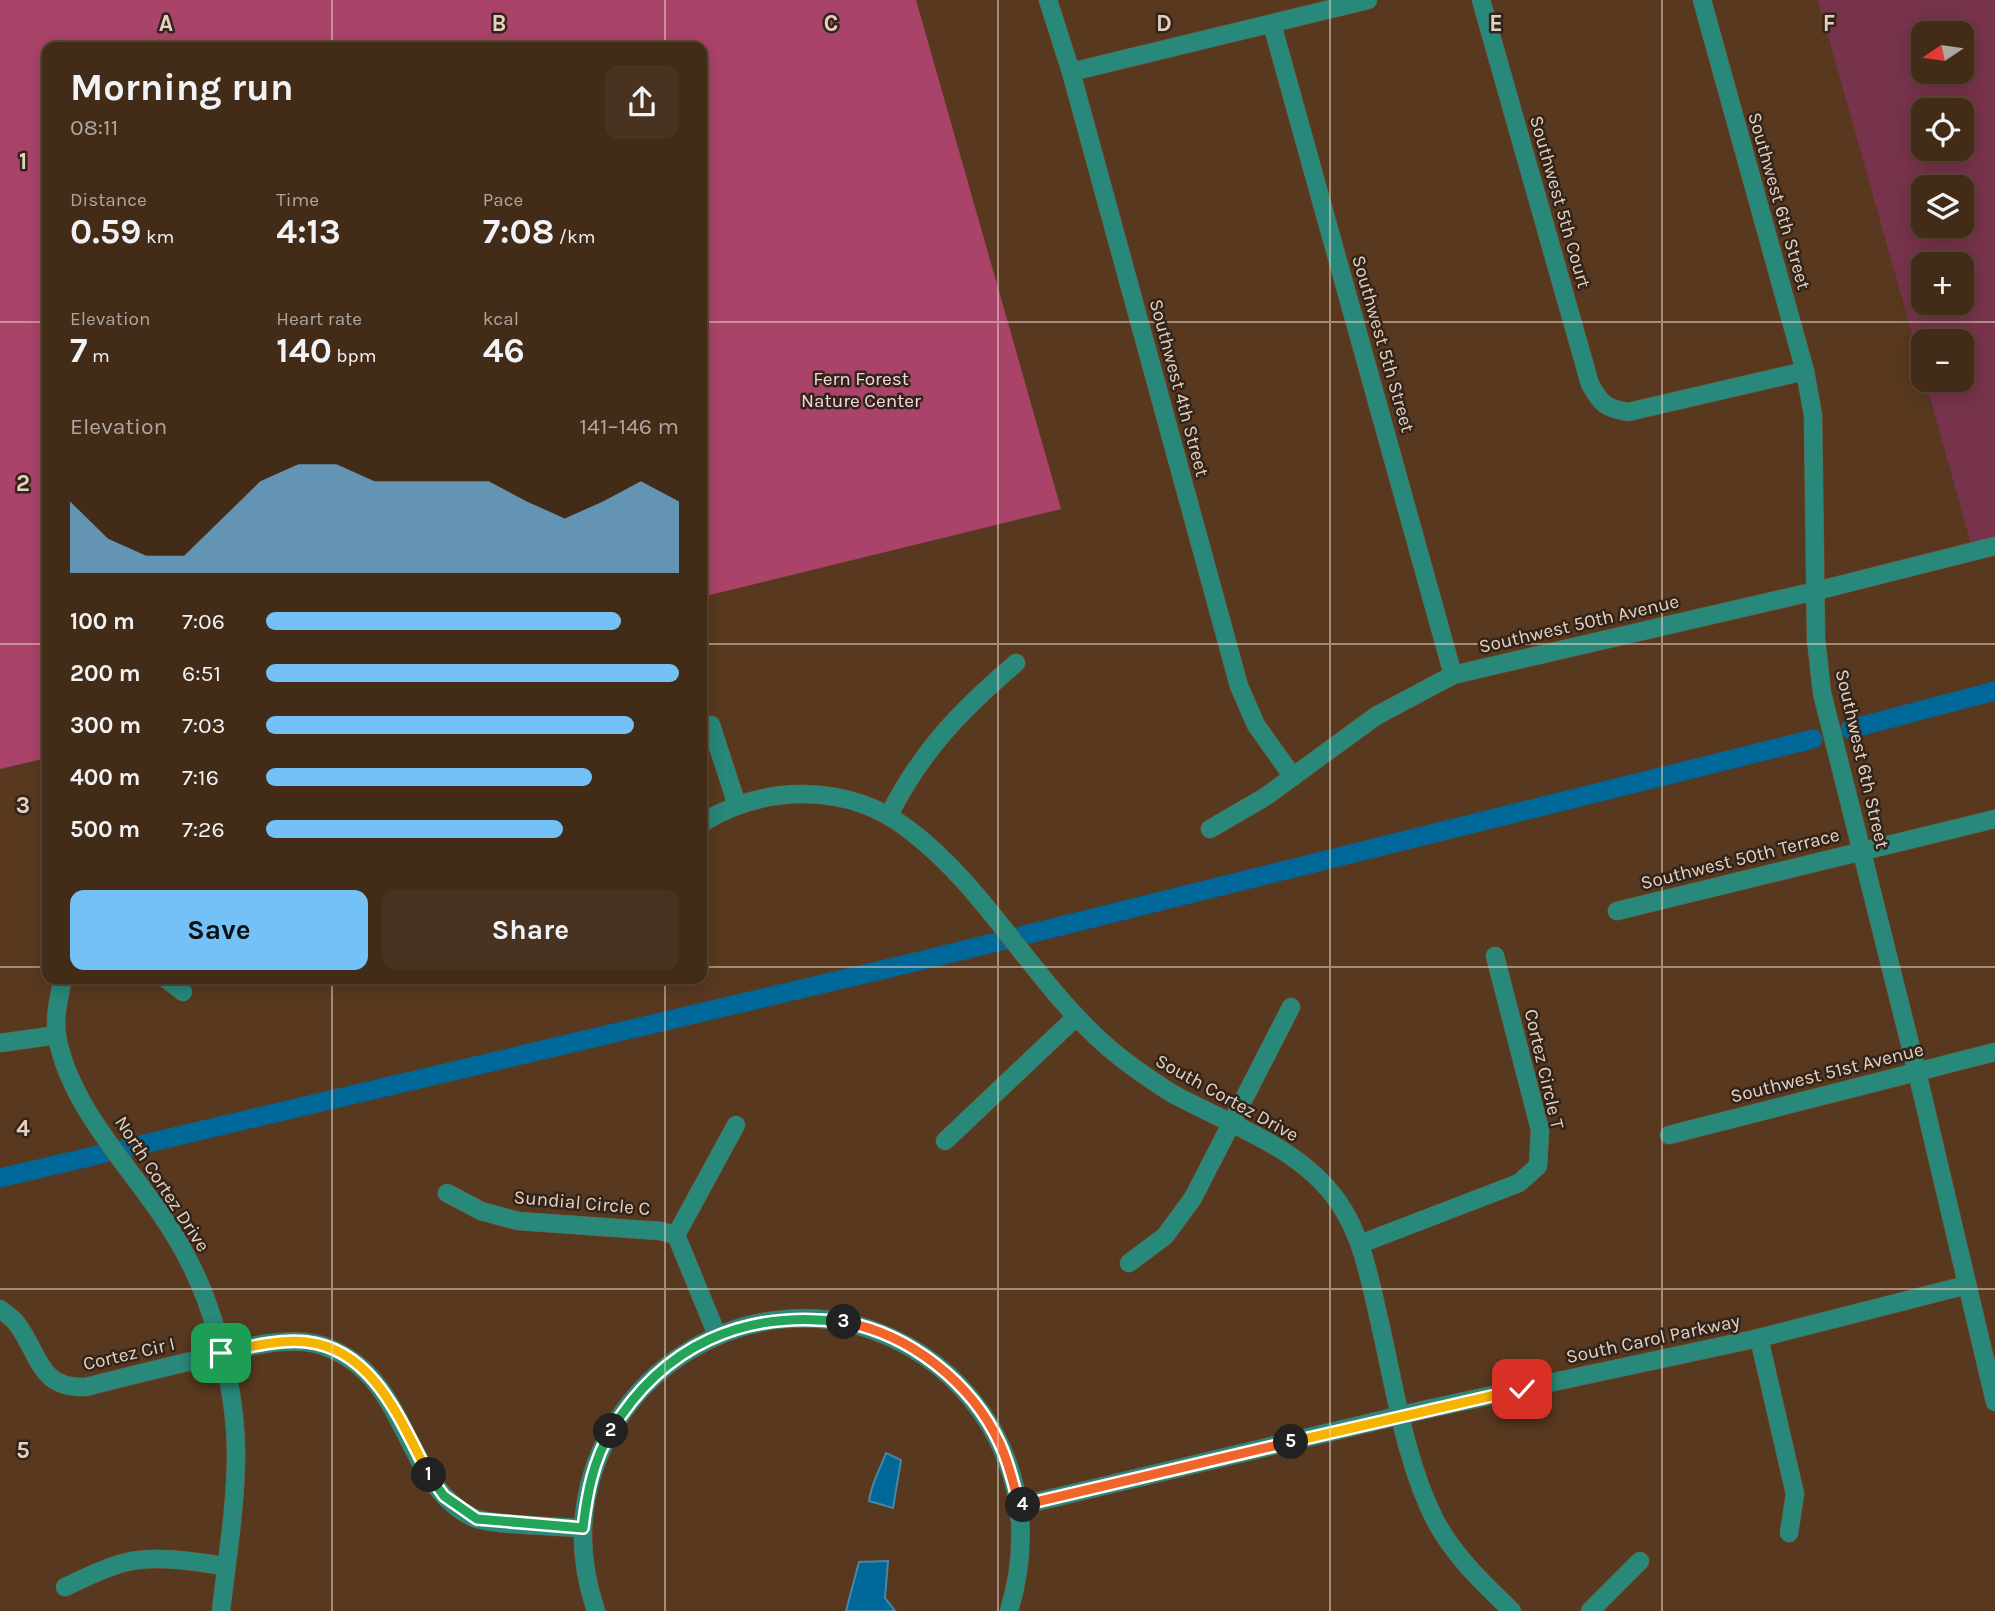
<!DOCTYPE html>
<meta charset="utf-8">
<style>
:root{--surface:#422b17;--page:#493320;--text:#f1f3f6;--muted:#aea7a1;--line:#5a4736;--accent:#73c1f6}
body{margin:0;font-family:Karla,sans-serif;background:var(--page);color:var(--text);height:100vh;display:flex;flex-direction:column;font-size:26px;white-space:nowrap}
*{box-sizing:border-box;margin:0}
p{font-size:23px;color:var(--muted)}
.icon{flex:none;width:38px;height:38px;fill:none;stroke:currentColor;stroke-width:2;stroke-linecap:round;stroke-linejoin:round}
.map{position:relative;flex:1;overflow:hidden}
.side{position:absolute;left:42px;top:42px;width:665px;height:942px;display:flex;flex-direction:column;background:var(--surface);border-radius:14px;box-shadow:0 4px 18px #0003,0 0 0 2px var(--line)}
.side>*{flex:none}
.needle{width:46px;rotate:257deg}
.controls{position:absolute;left:1911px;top:21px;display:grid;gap:14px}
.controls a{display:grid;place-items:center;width:63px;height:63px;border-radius:14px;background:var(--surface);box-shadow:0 4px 18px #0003,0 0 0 2px var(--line);font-size:35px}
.pin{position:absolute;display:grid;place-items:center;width:60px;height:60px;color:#fff;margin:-30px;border-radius:14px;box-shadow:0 4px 10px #0006}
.km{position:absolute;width:35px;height:35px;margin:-18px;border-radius:50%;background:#222;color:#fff;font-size:19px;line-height:35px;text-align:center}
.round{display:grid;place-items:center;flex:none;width:74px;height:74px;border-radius:14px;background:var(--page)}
.overview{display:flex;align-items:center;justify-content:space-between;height:119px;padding:0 28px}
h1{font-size:38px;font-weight:700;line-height:52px}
.figures{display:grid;grid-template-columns:repeat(3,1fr);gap:10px;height:119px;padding:7px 28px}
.figures div{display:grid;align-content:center}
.figures b{font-size:35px;font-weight:700}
.figures small{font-size:19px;font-weight:400}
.figures p{font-size:19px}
.chart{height:196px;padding:14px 28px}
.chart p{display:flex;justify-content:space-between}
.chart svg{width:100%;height:126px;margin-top:7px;fill:var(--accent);opacity:.7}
.button{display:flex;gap:14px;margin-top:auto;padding:14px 28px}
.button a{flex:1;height:80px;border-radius:14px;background:var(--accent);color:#111;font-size:28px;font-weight:700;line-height:80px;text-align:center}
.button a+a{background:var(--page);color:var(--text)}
ul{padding:0 28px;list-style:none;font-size:23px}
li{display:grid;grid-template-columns:112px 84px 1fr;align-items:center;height:52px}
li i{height:18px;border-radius:9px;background:var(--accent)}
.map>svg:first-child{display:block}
.green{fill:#77334b;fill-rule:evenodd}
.forest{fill:#aa4369}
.water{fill:#006799;stroke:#4587a5;stroke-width:2}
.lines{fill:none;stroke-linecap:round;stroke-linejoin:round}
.canal{stroke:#006799;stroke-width:19}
.minor-casing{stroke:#745740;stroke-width:19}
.minor{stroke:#288879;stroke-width:18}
.split-1-casing{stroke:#fff;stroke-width:14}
.split-2-casing{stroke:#fff;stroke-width:14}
.split-3-casing{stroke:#fff;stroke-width:14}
.split-4-casing{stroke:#fff;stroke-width:14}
.split-5-casing{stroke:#fff;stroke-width:14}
.split-6-casing{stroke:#fff;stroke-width:14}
.split-1{stroke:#f5b400;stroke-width:9}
.split-2{stroke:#22a559;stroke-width:9}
.split-3{stroke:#22a559;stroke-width:9}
.split-4{stroke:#f0652b;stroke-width:9}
.split-5{stroke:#f0652b;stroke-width:9}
.split-6{stroke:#f5b400;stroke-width:9}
.grid{fill:none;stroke:#e5d1c2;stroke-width:2;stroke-opacity:0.55}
.labels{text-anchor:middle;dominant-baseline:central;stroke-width:5;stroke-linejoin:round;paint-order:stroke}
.street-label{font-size:19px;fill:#e5d1c2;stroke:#332419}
.park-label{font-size:19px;fill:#f5d7df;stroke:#332419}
.grid-label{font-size:23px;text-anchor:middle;font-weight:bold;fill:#e5d1c2;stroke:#332419;stroke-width:5;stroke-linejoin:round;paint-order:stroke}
</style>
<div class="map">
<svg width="1995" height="1611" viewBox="0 0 1995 1611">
<rect width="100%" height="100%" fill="#58391f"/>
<path class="green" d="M1818,0H1995V541L1972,547L1925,380H1962V341H1923V373ZM1923,33H1962V72H1923ZM1923,110H1962V149H1923ZM1923,187H1962V226H1923ZM1923,264H1962V303H1923Z"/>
<polygon class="forest" points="0,0 916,0 1061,509 702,597 702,47 47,47 47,758 0,769"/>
<g class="water">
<path d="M886,1453L901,1460L893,1508L869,1501C872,1481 879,1472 886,1453Z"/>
<polygon points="888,1561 885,1598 895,1611 846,1611 859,1562"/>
</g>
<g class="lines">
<g class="canal">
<polyline points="1850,729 1995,691"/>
<polyline points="0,1178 928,959 1813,739"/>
</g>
<g class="minor-casing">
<g id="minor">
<polyline points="1048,0 1071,72 1239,686 1256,725 1293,777"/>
<path d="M1481,0L1590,384C1601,404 1605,408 1628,412L1805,371"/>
<polyline points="1702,0 1805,371 1813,415 1816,639 1822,693 1917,1072 1995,1402"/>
<polyline points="1272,24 1453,675"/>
<polyline points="1071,72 1368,0"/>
<polyline points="711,725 737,805"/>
<path d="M889,815C922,750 961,710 1016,663"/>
<path d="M702,823C765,784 848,783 908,829C991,891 1038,993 1121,1058C1138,1071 1155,1083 1173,1094C1230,1125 1301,1147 1339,1203C1362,1237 1369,1276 1378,1315C1394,1382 1404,1459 1435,1520C1454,1556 1483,1583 1512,1611"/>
<polyline points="1210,829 1265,797 1376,716 1453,675 1816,591 1995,546"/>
<polyline points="1617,911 1995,819"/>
<path d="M63,978C59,997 54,1017 57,1036C69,1103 123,1159 160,1213C178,1239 194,1268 205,1297C223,1345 236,1402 236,1453C236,1506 227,1559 221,1611"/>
<polyline points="165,978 183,992"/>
<polyline points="0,1043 57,1035"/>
<polyline points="1669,1135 1995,1052"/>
<polyline points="945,1141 1076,1017"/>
<polyline points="447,1193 481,1211 518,1221 660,1231 676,1235"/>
<polyline points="676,1235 736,1125"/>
<polyline points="676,1235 717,1335"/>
<polyline points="1360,1244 1519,1183 1538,1166 1540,1130 1495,956"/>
<polyline points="1129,1263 1165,1236 1193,1198 1291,1007"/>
<path d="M0,1309C6,1314 13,1318 17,1324C40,1354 38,1389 86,1387C124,1377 162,1368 200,1359C234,1350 270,1339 305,1342C319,1343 333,1349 345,1356C408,1392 407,1484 472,1517C491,1526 558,1526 583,1528"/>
<polyline points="1759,1338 1795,1494 1789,1533"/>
<polyline points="1019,1506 1428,1409 1759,1338 1967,1285"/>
<path d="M65,1587C85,1578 105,1567 127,1562C158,1555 194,1562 226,1566"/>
<path d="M596,1611C587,1584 582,1556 583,1528C591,1373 754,1273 894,1339C935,1358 968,1389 991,1427C1024,1485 1028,1548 1009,1611"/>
<polyline points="1590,1611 1640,1561"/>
</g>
</g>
<use href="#minor" class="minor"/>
</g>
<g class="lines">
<g class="split-1-casing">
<path id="split-1" d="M221,1353C249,1347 278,1339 307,1342C375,1350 401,1423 429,1475"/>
</g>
<g class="split-2-casing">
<path id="split-2" d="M429,1475L444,1496L477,1519L583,1528C587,1494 593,1461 611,1431"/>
</g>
<g class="split-3-casing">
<path id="split-3" d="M611,1431C663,1345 744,1309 844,1322"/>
</g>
<g class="split-4-casing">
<path id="split-4" d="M844,1322C910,1334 972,1383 1000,1444C1009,1464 1014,1484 1019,1506L1023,1505"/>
</g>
<g class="split-5-casing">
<polyline id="split-5" points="1023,1505 1291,1442"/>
</g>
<g class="split-6-casing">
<polyline id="split-6" points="1291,1442 1522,1389"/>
</g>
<use href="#split-1" class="split-1"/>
<use href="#split-2" class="split-2"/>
<use href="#split-3" class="split-3"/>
<use href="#split-4" class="split-4"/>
<use href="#split-5" class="split-5"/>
<use href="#split-6" class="split-6"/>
</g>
<path class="grid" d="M332,0V47M665,0V47M998,0V1611M1330,0V1611M1662,0V1611M0,322H47M702,322H1995M0,644H47M702,644H1995M0,967H47M702,967H1995M332,978V1611M665,978V1611M0,1289H1995"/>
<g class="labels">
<g class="street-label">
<text transform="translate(1779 201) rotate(74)">Southwest 6th Street</text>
<text transform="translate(1560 202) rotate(74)">Southwest 5th Court</text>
<text transform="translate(1383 344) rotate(74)">Southwest 5th Street</text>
<text transform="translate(1179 388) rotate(75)">Southwest 4th Street</text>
<text transform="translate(1579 624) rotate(-13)">Southwest 50th Avenue</text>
<text transform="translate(1862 759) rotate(77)">Southwest 6th Street</text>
<text transform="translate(1740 859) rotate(-14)">Southwest 50th Terrace</text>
<text transform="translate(1544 1069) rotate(77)">Cortez Circle T</text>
<text transform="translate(1827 1073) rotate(-14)">Southwest 51st Avenue</text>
<text transform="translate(1227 1098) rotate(29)">South Cortez Drive</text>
<text transform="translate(162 1184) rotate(57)">North Cortez Drive</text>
<text transform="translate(582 1203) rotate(5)">Sundial Circle C</text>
<text transform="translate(1653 1339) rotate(-12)">South Carol Parkway</text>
<text transform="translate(129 1354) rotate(-13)">Cortez Cir I</text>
</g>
<g class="park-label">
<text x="861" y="379">Fern Forest<tspan x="861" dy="22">Nature Center</tspan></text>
</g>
</g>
<g class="grid-label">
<text x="166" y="31">A</text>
<text x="499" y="31">B</text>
<text x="831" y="31">C</text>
<text x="1164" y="31">D</text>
<text x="1496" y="31">E</text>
<text x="1829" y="31">F</text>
<text x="23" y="169">1</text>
<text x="23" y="491">2</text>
<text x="23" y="813">3</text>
<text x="23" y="1136">4</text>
<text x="23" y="1458">5</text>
</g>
</svg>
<div class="controls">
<a><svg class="needle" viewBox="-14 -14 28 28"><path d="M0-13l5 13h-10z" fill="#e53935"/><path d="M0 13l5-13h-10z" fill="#aea7a1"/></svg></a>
<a><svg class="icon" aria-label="locate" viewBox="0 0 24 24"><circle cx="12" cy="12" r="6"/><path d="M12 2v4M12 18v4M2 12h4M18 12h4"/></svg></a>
<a><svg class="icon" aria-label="layers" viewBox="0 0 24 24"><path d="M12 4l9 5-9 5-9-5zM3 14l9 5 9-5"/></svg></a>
<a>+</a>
<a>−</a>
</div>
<div class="pin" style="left:221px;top:1353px;background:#1e9e55"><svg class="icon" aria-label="arrive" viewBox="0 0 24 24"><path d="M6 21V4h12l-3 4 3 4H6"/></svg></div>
<div class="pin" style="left:1522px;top:1389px;background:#d93025"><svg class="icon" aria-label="check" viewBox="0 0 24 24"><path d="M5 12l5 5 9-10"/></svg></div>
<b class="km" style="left:429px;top:1475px">1</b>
<b class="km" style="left:611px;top:1431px">2</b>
<b class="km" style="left:844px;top:1322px">3</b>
<b class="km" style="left:1023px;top:1505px">4</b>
<b class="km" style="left:1291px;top:1442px">5</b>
<section class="side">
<div class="overview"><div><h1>Morning run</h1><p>08:11</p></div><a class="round"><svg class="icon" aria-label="share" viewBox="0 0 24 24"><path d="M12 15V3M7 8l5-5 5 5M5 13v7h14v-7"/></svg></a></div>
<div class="figures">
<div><p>Distance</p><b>0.59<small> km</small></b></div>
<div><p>Time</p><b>4:13</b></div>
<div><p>Pace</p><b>7:08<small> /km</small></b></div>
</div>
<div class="figures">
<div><p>Elevation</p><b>7<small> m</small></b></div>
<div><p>Heart rate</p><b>140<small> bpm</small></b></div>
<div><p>kcal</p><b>46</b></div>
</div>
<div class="chart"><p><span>Elevation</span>141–146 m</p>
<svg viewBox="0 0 160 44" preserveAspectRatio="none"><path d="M0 44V19L10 32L20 38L30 38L40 25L50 12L60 6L70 6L80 12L90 12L100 12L110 12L120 19L130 25L140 19L150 12L160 19V44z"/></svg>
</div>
<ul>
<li><b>100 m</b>7:06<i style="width:86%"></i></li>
<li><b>200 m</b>6:51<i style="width:100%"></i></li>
<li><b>300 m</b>7:03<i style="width:89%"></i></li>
<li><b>400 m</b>7:16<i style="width:79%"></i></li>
<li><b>500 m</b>7:26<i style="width:72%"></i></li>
</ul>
<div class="button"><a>Save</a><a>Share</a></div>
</section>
</div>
